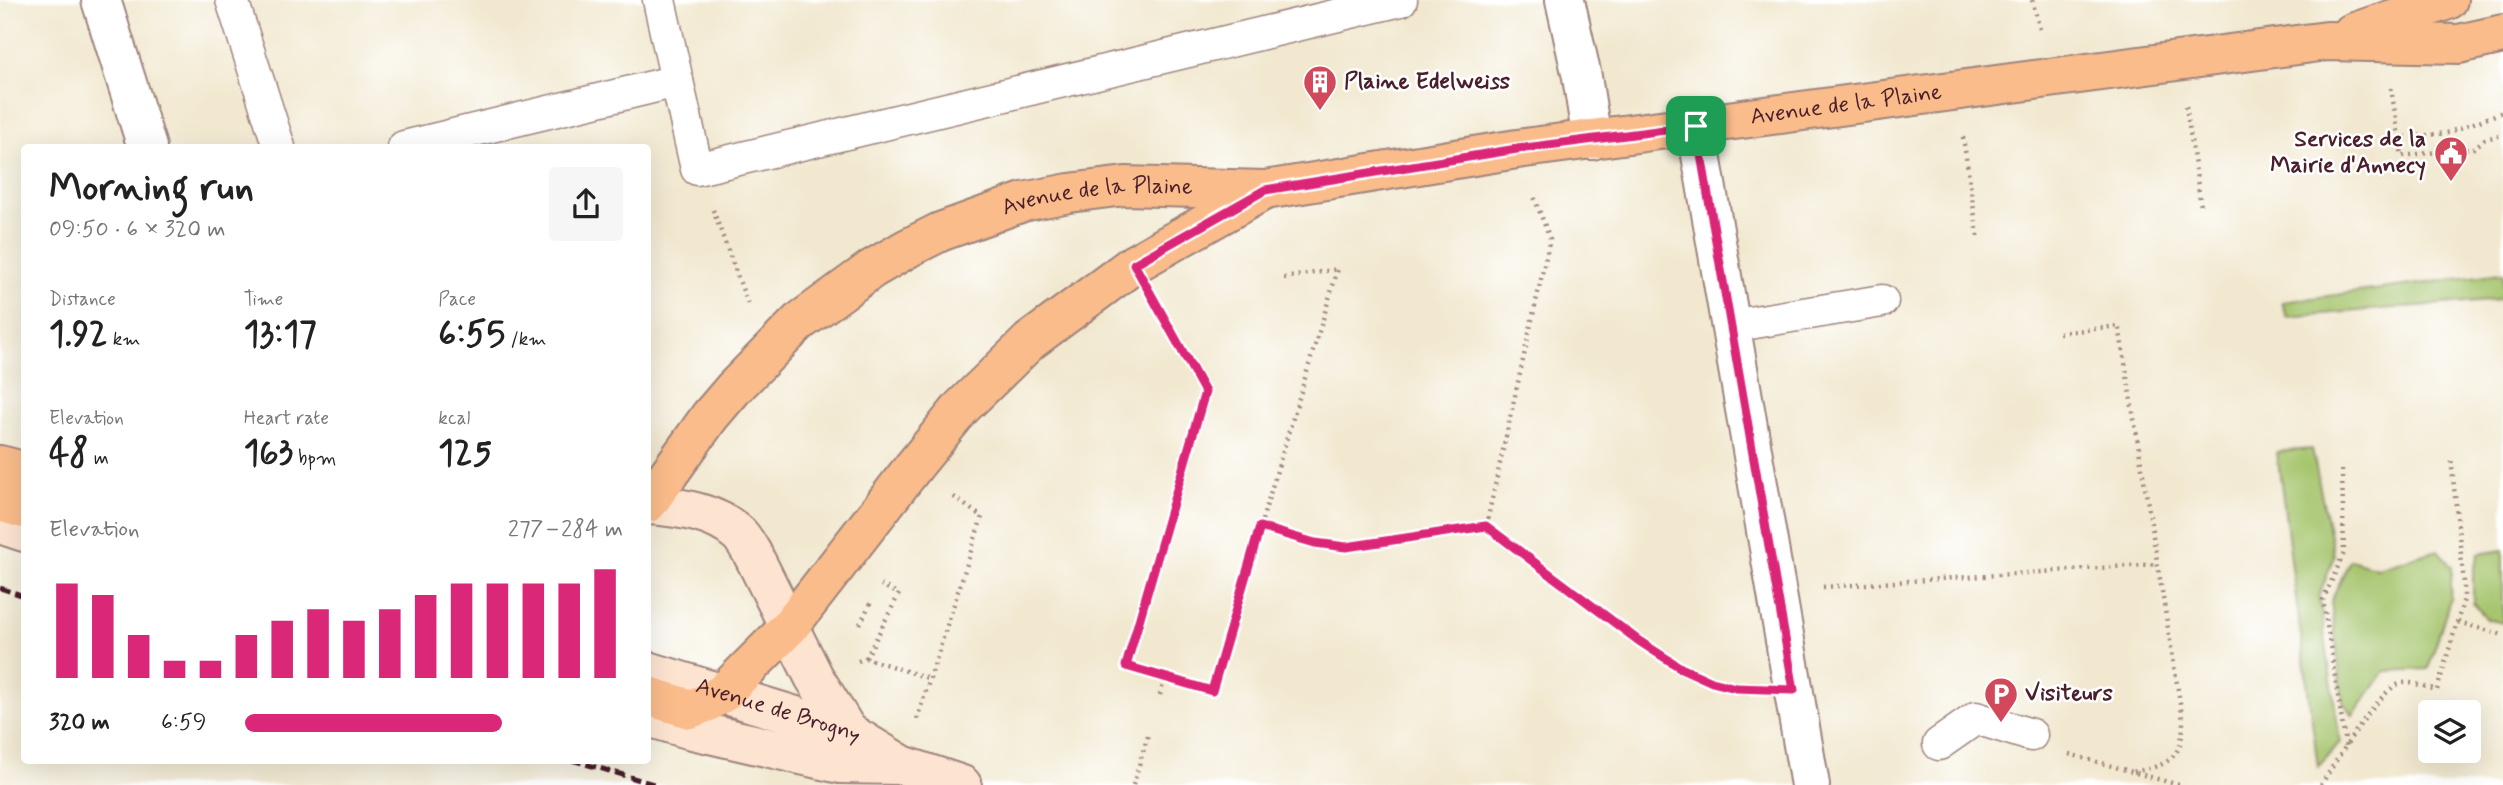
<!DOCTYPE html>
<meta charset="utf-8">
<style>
:root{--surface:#fff;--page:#f6f6f6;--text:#222;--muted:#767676;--accent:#db2777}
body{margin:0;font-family:Mynerve,sans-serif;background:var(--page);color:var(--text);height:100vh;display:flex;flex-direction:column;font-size:26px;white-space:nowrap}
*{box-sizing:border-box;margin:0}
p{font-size:23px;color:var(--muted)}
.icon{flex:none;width:38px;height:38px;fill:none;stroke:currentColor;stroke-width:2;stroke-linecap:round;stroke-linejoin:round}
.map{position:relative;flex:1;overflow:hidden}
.panel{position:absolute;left:21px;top:144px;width:630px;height:620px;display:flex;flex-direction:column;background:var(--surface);border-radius:7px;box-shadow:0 7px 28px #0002}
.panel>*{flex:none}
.controls{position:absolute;left:2418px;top:700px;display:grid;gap:14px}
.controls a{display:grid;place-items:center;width:63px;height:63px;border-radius:7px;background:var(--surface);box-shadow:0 7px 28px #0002;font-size:35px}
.pin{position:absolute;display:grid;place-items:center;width:60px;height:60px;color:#fff;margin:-30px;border-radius:14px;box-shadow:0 4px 10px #0006}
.round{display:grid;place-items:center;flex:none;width:74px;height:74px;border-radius:7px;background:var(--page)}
.head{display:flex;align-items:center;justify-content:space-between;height:119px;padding:0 28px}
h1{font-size:38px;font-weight:700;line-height:52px}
.figures{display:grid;grid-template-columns:repeat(3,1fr);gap:10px;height:119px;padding:7px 28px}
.figures div{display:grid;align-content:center}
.figures b{font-size:35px;font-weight:700}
.figures small{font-size:19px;font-weight:400}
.figures p{font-size:19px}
.chart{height:196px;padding:14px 28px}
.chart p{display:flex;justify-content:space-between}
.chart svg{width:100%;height:126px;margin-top:7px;stroke:var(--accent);stroke-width:6}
ul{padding:0 28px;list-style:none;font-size:23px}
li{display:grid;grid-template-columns:112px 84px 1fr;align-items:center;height:52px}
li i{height:18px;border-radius:9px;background:var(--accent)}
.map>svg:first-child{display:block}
.green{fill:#a6c56d;stroke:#78724c;stroke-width:2}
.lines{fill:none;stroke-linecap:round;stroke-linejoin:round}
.service-casing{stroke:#9e847d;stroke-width:35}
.minor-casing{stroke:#9e847d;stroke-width:42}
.secondary-casing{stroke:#9e847d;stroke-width:42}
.primary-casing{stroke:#9e847d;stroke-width:42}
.path{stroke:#9e847d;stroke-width:4.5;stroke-dasharray:2 5;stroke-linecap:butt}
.service{stroke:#fff;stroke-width:32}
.minor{stroke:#fff;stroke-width:38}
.secondary{stroke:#fde4d1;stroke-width:38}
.primary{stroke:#fabc8b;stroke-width:38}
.rail{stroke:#4a1f2b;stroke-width:5;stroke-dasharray:10 5;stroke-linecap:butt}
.route-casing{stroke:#fff;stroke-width:14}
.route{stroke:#db2777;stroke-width:9}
.labels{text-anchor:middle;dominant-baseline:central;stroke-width:5;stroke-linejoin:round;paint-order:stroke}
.poi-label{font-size:23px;font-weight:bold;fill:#4a1f2b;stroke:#fff;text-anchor:start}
.street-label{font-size:23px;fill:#4a1f2b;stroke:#fff}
</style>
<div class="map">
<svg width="2503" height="785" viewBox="0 0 2503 785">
<rect width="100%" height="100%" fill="#fff"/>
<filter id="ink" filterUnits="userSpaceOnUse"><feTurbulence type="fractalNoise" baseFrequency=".0143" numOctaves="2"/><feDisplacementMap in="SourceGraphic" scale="14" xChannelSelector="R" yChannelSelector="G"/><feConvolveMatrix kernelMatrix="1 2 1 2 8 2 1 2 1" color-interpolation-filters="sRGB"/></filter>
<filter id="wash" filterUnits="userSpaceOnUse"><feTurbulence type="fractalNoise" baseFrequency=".00686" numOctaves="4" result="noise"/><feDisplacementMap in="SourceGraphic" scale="28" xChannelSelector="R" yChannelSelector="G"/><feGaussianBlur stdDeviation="1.57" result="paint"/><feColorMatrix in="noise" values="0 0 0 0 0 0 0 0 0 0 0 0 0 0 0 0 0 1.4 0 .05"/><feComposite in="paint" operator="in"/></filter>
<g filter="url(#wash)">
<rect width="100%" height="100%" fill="#f1e8cf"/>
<g class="green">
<polygon points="2503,273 2503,292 2500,299 2287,317 2282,302"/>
<polygon points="2312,449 2334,556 2319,597 2340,742 2318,767 2277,452"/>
<polygon points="2438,550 2452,568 2450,599 2428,669 2385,671 2353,716 2343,701 2331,601 2350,560 2378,568"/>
<polygon points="2503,550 2503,623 2487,619 2473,603 2473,573 2479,554"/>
</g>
</g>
<g filter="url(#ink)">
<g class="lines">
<g class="service-casing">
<g id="service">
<polyline points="232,0 279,147"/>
<polyline points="659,0 677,81"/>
<polyline points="404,147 677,81 697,169 1401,0"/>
<polyline points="1731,326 1882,301"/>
<polyline points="1939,744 1976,718 2031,735"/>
</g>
</g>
<g class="minor-casing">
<g id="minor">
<polyline points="101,0 147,147"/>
<polyline points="1565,0 1582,77 1592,140"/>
<polyline points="1696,126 1810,785"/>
</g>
</g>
<g class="secondary-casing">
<g id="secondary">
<path d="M648,505C678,507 715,512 739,534C744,539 748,547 752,553L814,677L848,732"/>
<polyline points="0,524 24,532"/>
<path id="s1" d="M648,671L848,732L902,765L962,785"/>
<polyline points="648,717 688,729 840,764 900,765"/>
</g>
</g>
<g class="primary-casing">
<g id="primary">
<polyline points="2352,33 2448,0"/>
<polyline points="0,465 24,471"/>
<polyline points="0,502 24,509"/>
<path id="s2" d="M648,503L710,416L734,388L799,322L872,269L908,248L940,232L1023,202L1069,193L1125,186L1265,190L1517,149L2327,41L2459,44L2503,34"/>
<polyline points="648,696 690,709 706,703 723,693 789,627 914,466 962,407 1030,341 1134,264 1263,191"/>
</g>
</g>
<g class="path">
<polyline points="2032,0 2041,33"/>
<polyline points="2391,88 2402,156 2474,148 2485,139 2503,135"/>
<polyline points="2186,106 2201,206"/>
<polyline points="1963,137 1978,237"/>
<polyline points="2398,138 2447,133 2503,112"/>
<polyline points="2448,151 2450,169"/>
<polyline points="713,210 749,307"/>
<path d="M1284,278L1338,269L1260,527L1315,543L1346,547L1486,526C1521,552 1555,578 1590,604C1636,638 1687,686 1748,688"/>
<polyline points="1156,304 1205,392 1126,666 1165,677"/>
<path d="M2059,333L2119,326L2183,721C2183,760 2166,766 2132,772"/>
<polyline points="2342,470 2344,553 2323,600 2346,747"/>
<polyline points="1486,526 1550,239 1533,194"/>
<polyline points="1823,587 2158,564"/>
<polyline points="2458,622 2503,635"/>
<polyline points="860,624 872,600"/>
<polyline points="866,658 899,594 881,585"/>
<polyline points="858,661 866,658 931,679"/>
<polyline points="1160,695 1165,677 1212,691 1260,527"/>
<polyline points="917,719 982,517 951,495"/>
<polyline points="2069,754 2179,785"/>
<polyline points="1133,785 1149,732"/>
<path d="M2321,785C2335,763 2377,692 2399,684C2410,680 2425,687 2437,690L2464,599V583L2451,458"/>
</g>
<use href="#service" class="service"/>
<use href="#minor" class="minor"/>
<use href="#secondary" class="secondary"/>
<use href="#primary" class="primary"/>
<g class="rail">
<polyline points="0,588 24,596"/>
<polyline points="572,760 657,785"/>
</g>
</g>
</g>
<g class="lines" filter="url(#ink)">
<g class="route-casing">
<polygon id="route" points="1696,126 1794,690 1736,688 1712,682 1681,668 1639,641 1486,526 1346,547 1315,543 1260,527 1212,691 1126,666 1205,392 1134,264 1265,190 1517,149"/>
</g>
<use href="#route" class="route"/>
</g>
<defs>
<g id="building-pin" transform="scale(1.75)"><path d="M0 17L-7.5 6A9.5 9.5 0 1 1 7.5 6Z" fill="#d1495b" stroke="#fff"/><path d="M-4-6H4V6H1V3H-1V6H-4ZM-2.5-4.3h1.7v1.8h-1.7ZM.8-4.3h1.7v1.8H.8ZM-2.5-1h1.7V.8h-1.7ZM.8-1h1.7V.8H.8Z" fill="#fff"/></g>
<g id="civic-pin" transform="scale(1.75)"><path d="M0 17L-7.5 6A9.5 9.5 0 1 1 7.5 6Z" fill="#d1495b" stroke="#fff"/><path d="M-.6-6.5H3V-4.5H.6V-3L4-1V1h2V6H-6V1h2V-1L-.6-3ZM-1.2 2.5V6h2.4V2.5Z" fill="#fff"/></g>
<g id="parking-pin" transform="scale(1.75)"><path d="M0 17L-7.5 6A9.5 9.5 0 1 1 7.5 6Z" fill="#d1495b" stroke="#fff"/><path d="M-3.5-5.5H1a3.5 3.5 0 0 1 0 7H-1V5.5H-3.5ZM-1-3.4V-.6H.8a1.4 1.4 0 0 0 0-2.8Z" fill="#fff"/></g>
</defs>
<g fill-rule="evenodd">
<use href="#building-pin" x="1320" y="82"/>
<use href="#civic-pin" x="2451" y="153"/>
<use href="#parking-pin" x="2001" y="694"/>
</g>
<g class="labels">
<g class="poi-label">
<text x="1344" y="82">Plaine Edelweiss</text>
<text x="2426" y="140" text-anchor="end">Services de la<tspan x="2426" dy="26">Mairie d'Annecy</tspan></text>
<text x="2025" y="694">Visiteurs</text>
</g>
<g class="street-label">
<text stroke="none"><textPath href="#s2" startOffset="1323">Avenue de la Plaine</textPath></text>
<text stroke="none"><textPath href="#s2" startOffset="567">Avenue de la Plaine</textPath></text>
<text stroke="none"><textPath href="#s1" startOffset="136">Avenue de Brogny</textPath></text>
</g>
</g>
</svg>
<div class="controls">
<a><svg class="icon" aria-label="layers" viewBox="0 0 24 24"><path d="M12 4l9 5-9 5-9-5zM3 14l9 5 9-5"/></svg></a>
</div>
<div class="pin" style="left:1696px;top:126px;background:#1e9e55"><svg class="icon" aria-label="arrive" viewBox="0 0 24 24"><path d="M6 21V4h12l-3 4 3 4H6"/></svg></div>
<section class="panel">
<div class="head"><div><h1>Morning run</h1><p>09:50 · 6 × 320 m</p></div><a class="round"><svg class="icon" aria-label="share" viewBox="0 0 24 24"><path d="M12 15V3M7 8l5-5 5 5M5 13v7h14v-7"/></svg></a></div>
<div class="figures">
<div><p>Distance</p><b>1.92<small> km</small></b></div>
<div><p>Time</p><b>13:17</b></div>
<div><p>Pace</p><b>6:55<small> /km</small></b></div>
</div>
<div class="figures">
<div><p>Elevation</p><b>48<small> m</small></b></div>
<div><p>Heart rate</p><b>163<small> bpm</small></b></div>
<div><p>kcal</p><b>125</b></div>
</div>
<div class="chart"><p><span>Elevation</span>277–284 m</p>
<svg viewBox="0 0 160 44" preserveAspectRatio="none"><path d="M5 44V11M15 44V15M25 44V29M35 44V38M45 44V38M55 44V29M65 44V24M75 44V20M85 44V24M95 44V20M105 44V15M115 44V11M125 44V11M135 44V11M145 44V11M155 44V6"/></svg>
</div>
<ul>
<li><b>320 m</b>6:59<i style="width:68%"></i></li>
</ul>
</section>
</div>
